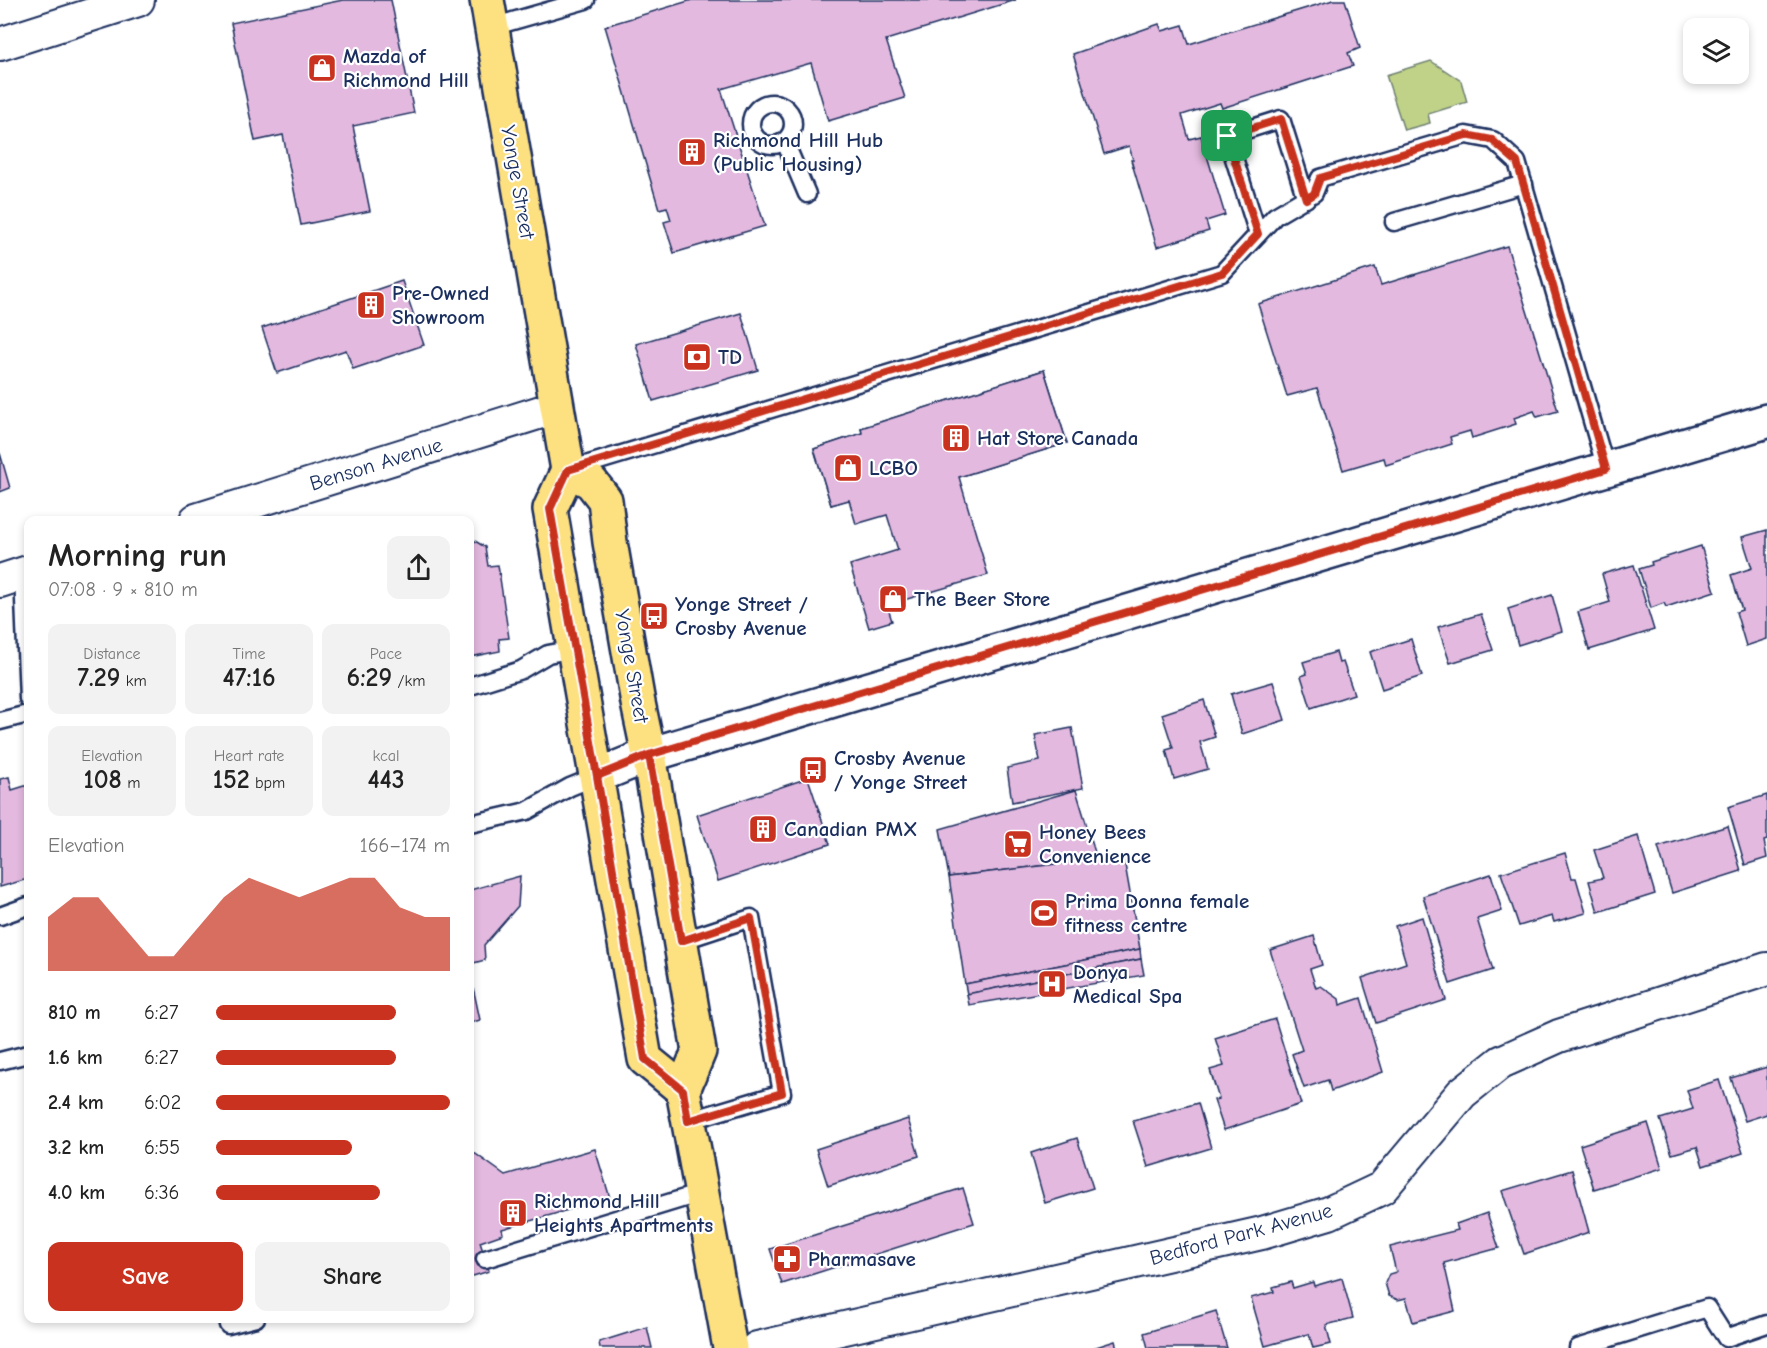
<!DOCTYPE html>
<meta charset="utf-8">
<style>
:root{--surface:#fff;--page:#f2f2f2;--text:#222;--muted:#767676;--accent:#c8321e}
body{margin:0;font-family:"Comic Neue",sans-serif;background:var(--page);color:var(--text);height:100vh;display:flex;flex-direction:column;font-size:22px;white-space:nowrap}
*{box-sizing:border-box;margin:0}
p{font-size:20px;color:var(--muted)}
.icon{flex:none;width:33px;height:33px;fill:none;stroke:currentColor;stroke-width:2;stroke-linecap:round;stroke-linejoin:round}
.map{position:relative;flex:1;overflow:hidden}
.sheet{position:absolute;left:24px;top:516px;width:450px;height:807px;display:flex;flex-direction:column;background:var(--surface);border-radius:12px;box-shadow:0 3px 9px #0003}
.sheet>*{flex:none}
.controls{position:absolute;left:1683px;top:18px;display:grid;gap:12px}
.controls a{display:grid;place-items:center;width:66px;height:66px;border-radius:12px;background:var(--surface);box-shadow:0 3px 9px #0003;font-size:30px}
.pin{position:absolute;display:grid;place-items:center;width:51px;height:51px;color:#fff;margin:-26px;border-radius:12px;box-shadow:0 3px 9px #0006}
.round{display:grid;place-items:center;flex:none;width:63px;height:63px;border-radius:12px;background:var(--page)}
.headline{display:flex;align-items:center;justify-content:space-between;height:102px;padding:0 24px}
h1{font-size:33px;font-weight:600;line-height:45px}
.metrics{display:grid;grid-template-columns:repeat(3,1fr);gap:9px;height:102px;padding:6px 24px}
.metrics div{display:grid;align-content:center;border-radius:12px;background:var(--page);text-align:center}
.metrics b{font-size:26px;font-weight:600}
.metrics small{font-size:16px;font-weight:400}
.metrics p{font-size:16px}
.chart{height:168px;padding:12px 24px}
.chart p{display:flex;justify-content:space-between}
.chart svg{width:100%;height:108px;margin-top:6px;fill:var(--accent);opacity:.7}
.primary-button{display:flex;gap:12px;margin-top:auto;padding:12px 24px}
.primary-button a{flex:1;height:69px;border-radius:12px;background:var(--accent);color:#fff;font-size:24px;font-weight:600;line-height:69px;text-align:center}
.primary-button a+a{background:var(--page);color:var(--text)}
ul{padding:0 24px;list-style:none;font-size:20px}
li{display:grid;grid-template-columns:96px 72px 1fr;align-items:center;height:45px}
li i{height:15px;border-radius:8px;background:var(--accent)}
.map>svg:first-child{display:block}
.green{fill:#c0d287;stroke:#6e8072;stroke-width:1.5}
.building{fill:#e3b9df;stroke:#1b2f5e;stroke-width:1.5}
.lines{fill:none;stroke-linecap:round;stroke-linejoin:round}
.service-casing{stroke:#1b2f5e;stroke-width:21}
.minor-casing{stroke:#1b2f5e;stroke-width:36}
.tertiary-casing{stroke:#1b2f5e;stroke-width:38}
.primary-casing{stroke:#1b2f5e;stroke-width:38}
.service{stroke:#fff;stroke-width:16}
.minor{stroke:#fff;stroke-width:32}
.tertiary{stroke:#fff;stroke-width:33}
.primary{stroke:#fde080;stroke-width:33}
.route-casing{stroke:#fff;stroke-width:12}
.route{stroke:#c8321e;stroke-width:8}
.labels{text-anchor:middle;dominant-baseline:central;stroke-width:4.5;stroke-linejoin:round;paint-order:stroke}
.poi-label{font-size:21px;font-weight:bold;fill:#1b2f5e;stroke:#fff;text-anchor:start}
.street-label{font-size:21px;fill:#1b2f5e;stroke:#fff}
</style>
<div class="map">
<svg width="1767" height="1348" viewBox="0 0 1767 1348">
<rect width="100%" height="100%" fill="#fff"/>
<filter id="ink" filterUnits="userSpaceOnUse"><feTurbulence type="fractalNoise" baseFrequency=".0167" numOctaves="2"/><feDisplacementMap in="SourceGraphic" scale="12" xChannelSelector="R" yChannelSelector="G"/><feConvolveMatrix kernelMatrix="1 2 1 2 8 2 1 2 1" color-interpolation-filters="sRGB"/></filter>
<g filter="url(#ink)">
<polygon class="green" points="1431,61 1461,81 1467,102 1428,114 1430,123 1404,130 1386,75"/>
<g class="building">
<polygon points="343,0 391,0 414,113 353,126 370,211 301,225 283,135 255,141 231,23"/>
<polygon points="692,0 1016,0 886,40 905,98 828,121 811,63 721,89 765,226 674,253 664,222 671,220 667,207 659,209 605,26"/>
<polygon points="1333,0 1345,0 1360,48 1348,53 1353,66 1222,108 1220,103 1182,115 1189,139 1201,136 1225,215 1206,221 1209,231 1157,247 1131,160 1133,160 1129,146 1104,154 1073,54 1159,24 1162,31 1183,25 1189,44"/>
<polygon points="1507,246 1558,411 1537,417 1534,411 1514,418 1516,424 1472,438 1470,431 1450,437 1452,444 1386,465 1384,458 1343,470 1317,388 1287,396 1258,304 1375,267 1381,285"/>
<polygon points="402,281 424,345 353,369 346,350 277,373 262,328"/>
<polygon points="741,313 758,370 653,401 636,344"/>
<polygon points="1044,370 1067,443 886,500 882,489 831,505 814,449 862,433 861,428"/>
<polygon points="1044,370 1067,443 959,477 988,575 887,605 892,621 869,628 850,565 898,550 887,515 856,524 849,500 831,505 814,449 862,433 861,428"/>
<polygon points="0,453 10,488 0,492"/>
<polygon points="1767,530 1767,639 1746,646 1736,612 1742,610 1731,575 1752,568 1742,537"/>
<polygon points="470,538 485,547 488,566 498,565 509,638 499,639 500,651 470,657"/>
<polygon points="1701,546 1715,591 1666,607 1664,603 1651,608 1639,569 1652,565 1651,562"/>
<polygon points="1634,565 1654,630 1589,650 1578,612 1610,602 1602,574"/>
<polygon points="1552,595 1562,631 1518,645 1508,609"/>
<polygon points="1481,614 1493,650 1450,663 1438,627"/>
<polygon points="1411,639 1422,676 1382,689 1370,652"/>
<polygon points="1336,652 1339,663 1343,662 1354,694 1311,708 1301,676 1307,674 1303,662"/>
<polygon points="1273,682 1285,720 1242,734 1231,694"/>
<polygon points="1204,700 1215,737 1200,742 1208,769 1174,779 1166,750 1173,748 1162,714"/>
<polygon points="1072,728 1083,788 1012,802 1007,768 1040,761 1035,735"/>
<polygon points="9,777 12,790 28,785 28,879 0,887 0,779"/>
<polygon points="808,778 830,844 718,881 697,815"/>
<polygon points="1076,790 1097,859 949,877 940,829"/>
<polygon points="1767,795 1767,840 1764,841 1767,858 1745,865 1728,807"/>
<polygon points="1728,826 1741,871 1672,893 1658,847"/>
<polygon points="1638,836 1655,894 1598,912 1589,881 1603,878 1594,850"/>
<polygon points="1565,853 1572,878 1576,878 1586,913 1554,922 1552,916 1519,926 1501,873"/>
<polygon points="1097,859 1124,859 1140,949 965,984 949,877"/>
<polygon points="1491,874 1502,911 1477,919 1493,970 1450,984 1423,896"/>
<polygon points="520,876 518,906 484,945 485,960 470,964 470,890"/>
<polygon points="1422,917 1446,1000 1376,1023 1362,978 1406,963 1395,926"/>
<polygon points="1314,936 1322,965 1310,969 1316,988 1321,986 1339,999 1340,1005 1361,998 1383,1072 1331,1091 1328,1080 1304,1088 1292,1054 1302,1050 1270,950"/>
<polygon points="1140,949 1141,959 967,994 965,984"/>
<polygon points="1141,959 1144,975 969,1005 967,994"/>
<polygon points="470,973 480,1020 470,1023"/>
<polygon points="1275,1019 1301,1104 1224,1130 1214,1100 1219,1099 1210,1070 1224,1066 1215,1038"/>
<polygon points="1767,1067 1767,1114 1745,1121 1731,1078"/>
<polygon points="1719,1080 1743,1153 1703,1166 1697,1147 1672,1154 1660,1119 1693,1109 1687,1090"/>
<polygon points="1198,1103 1211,1148 1148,1167 1133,1121"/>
<polygon points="908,1119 919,1156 828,1186 816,1149"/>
<polygon points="1648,1123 1662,1168 1594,1189 1580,1145"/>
<polygon points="1077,1138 1093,1188 1045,1203 1031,1153"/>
<polygon points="595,1149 610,1198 502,1229 503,1234 480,1242 489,1271 470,1277 470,1150 505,1175"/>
<polygon points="1572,1170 1589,1232 1524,1254 1502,1191"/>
<polygon points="963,1188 974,1223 782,1284 770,1249"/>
<polygon points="1487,1213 1499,1248 1444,1263 1455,1311 1413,1322 1406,1298 1398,1300 1389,1296 1385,1283 1389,1274 1396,1272 1390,1247 1458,1230 1456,1224"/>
<polygon points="1342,1278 1353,1318 1326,1325 1331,1344 1313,1348 1309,1334 1265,1346 1251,1298 1274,1292 1273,1287 1291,1282 1293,1288 1313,1282 1314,1286"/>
<polygon points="1216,1311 1227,1348 1148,1348 1144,1333"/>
<polygon points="647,1327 652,1348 600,1348 599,1342"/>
<polygon points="1115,1341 1117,1348 1093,1348"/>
</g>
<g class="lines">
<g class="service-casing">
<g id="service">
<polyline points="492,27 586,0"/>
<circle cx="772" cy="124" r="21"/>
<polyline points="785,142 807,194"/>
<polyline points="1394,222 1524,184"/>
<polyline points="1258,234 1227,136 1281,119 1306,199"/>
<polyline points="569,470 1222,273 1275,216 1314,193 1320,178 1466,135 1493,140 1517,162 1606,469"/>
<polyline points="23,574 28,699"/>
<polyline points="470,686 521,670 548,654 574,649"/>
<polyline points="0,721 28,714"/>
<polyline points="470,824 527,811 570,787 597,776"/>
<polyline points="0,916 28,906"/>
<polyline points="681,941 751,918 782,1093 688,1121"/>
<polyline points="0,1061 28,1054"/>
<polyline points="485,1259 701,1193"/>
<polyline points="227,1318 228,1325 256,1318"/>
<polyline points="1578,1348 1707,1308 1726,1338 1767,1324"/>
</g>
</g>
<g class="minor-casing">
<g id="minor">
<polyline points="0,44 138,0"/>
<polyline points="196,520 557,407"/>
<polyline points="0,581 28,572"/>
<polyline points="757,1348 1262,1233 1329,1213 1382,1188 1462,1093 1501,1062 1559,1036 1767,969"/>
</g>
</g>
<g class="tertiary-casing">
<polyline id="tertiary" points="597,776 649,755 1767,421"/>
</g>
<g class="primary-casing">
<g id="primary">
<polyline points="487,0 568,470 550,509 645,1059 683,1090"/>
<polyline points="568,470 591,482 605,500 610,542 638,703 649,755 699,1051 683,1090 730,1348"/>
</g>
</g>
<use href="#service" class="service"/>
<use href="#minor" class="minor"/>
<use href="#tertiary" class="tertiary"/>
<use href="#primary" class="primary"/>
</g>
</g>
<g class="lines" filter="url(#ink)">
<g class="route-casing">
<polyline id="route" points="1227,136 1258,234 1222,273 568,470 550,509 597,776 649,755 681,941 751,918 782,1093 688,1121 683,1090 645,1059 597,776 649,755 1606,469 1517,162 1492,140 1466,135 1320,178 1314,194 1306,199 1281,119 1227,136"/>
</g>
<use href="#route" class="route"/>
</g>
<defs>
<g id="shop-square" transform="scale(1.5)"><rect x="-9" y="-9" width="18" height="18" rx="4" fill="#c8321e" stroke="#fff"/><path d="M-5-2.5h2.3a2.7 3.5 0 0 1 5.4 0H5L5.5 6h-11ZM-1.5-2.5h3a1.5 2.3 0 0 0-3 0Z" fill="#fff"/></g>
<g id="building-square" transform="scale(1.5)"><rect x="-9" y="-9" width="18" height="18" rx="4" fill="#c8321e" stroke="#fff"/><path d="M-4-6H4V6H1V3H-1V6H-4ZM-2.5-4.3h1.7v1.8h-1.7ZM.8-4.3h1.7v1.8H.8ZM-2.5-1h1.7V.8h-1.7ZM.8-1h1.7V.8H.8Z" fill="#fff"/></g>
<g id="bank-square" transform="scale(1.5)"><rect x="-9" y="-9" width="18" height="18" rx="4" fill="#c8321e" stroke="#fff"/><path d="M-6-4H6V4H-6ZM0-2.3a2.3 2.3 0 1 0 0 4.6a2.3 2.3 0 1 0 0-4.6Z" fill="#fff"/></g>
<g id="bus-square" transform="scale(1.5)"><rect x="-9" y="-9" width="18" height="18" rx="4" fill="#c8321e" stroke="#fff"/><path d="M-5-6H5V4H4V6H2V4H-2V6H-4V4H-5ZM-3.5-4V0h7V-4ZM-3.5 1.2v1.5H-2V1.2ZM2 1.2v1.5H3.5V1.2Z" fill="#fff"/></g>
<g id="supermarket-square" transform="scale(1.5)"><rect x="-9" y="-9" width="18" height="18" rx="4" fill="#c8321e" stroke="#fff"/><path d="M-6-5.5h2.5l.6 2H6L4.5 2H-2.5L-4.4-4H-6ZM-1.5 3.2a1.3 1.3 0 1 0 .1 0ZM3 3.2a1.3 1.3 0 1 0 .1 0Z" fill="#fff"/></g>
<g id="stadium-square" transform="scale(1.5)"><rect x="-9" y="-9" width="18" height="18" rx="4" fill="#c8321e" stroke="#fff"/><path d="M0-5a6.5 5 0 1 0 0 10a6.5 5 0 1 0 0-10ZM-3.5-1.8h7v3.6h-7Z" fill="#fff"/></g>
<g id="hospital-square" transform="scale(1.5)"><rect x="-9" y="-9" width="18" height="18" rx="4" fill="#c8321e" stroke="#fff"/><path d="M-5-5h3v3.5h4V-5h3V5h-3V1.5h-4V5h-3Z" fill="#fff"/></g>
<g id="pharmacy-square" transform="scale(1.5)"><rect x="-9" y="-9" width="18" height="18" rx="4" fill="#c8321e" stroke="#fff"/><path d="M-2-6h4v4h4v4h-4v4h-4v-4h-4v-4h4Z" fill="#fff"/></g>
</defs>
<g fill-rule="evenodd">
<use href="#shop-square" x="322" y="68"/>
<use href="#building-square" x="692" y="152"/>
<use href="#building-square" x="371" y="305"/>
<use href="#bank-square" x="697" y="357"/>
<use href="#building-square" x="956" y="438"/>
<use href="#shop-square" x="848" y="468"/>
<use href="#shop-square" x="893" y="599"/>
<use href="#bus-square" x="654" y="616"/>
<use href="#bus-square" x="813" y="770"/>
<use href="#building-square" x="763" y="829"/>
<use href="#supermarket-square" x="1018" y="844"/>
<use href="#stadium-square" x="1044" y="913"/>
<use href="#hospital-square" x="1052" y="984"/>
<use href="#building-square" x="513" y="1213"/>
<use href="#pharmacy-square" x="787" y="1259"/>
</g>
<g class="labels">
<g class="poi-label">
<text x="343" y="56">Mazda of<tspan x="343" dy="24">Richmond Hill</tspan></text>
<text x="713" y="140">Richmond Hill Hub<tspan x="713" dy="24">(Public Housing)</tspan></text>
<text x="392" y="293">Pre-Owned<tspan x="392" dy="24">Showroom</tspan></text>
<text x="718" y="357">TD</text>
<text x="977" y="438">Hat Store Canada</text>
<text x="869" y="468">LCBO</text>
<text x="914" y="599">The Beer Store</text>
<text x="675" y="604">Yonge Street /<tspan x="675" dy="24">Crosby Avenue</tspan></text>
<text x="834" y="758">Crosby Avenue<tspan x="834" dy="24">/ Yonge Street</tspan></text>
<text x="784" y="829">Canadian PMX</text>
<text x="1039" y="832">Honey Bees<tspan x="1039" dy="24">Convenience</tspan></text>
<text x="1065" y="901">Prima Donna female<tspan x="1065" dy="24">fitness centre</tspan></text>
<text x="1073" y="972">Donya<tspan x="1073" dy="24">Medical Spa</tspan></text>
<text x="534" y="1201">Richmond Hill<tspan x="534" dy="24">Heights Apartments</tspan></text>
<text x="808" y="1259">Pharmasave</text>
</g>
<g class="street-label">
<text transform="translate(518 182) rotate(80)">Yonge Street</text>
<text transform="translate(376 464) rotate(-17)">Benson Avenue</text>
<text transform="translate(632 666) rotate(80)">Yonge Street</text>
<text transform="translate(1241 1234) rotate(-15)">Bedford Park Avenue</text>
</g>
</g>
</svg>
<div class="controls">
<a><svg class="icon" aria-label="layers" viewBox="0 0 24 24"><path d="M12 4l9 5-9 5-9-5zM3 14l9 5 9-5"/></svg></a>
</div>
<div class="pin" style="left:1227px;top:136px;background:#1e9e55"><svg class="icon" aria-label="arrive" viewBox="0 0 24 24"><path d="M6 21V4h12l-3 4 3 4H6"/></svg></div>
<section class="sheet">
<div class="headline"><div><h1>Morning run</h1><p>07:08 · 9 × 810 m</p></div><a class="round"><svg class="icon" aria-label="share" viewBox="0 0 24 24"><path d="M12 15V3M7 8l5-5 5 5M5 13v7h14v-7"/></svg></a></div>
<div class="metrics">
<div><p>Distance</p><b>7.29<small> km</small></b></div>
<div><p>Time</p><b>47:16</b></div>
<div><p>Pace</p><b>6:29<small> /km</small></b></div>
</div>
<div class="metrics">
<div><p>Elevation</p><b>108<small> m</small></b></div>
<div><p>Heart rate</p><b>152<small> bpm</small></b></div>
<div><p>kcal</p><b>443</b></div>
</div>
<div class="chart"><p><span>Elevation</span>166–174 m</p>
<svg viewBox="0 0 160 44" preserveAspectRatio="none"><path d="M0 44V22L10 14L20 14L30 26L40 38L50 38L60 26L70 14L80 6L90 10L100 14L110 10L120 6L130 6L140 18L150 22L160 22V44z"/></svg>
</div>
<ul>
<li><b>810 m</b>6:27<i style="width:77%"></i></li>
<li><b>1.6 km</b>6:27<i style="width:77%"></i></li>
<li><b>2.4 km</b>6:02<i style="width:100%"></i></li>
<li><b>3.2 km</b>6:55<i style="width:58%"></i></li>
<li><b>4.0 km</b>6:36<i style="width:70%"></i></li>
</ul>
<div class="primary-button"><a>Save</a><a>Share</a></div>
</section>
</div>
